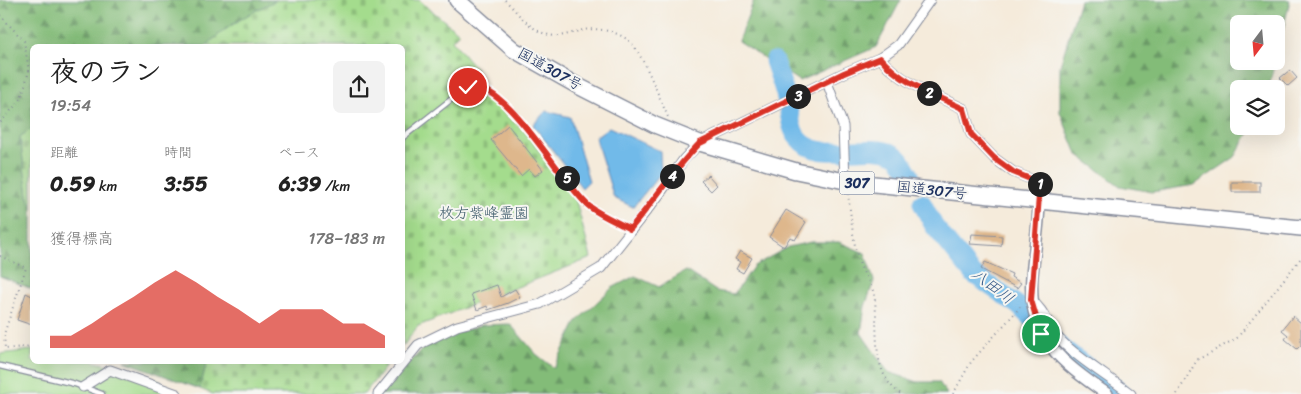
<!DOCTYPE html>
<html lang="ja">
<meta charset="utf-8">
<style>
:root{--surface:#fff;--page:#f2f2f2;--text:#222;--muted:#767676;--accent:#d93025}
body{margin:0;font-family:Sriracha,"Klee One",sans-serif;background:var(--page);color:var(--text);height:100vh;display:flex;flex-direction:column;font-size:19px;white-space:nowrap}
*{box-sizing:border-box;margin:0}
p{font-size:16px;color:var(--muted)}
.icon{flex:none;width:28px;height:28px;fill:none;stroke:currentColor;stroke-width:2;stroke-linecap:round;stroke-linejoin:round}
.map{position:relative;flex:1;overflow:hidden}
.side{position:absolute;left:30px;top:44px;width:375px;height:320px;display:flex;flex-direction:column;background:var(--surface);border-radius:8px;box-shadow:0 5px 20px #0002}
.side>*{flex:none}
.needle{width:32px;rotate:196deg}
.fabs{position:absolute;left:1230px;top:15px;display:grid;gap:10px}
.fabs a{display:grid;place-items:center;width:55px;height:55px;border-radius:8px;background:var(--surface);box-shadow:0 5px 20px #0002;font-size:25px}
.pin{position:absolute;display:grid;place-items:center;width:42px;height:42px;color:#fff;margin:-21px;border:2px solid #fff;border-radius:50%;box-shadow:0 1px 5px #0007}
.km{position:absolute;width:25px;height:25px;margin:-12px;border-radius:50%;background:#222;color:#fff;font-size:14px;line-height:25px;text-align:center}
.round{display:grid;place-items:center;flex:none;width:52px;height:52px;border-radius:8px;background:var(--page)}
.summary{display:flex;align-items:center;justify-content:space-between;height:85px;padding:0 20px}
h1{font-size:28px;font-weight:700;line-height:38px}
.stats{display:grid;grid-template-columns:repeat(3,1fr);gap:8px;height:85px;padding:5px 20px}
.stats div{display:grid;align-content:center}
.stats b{font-size:21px;font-weight:700}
.stats small{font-size:14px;font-weight:400}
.stats p{font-size:14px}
.chart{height:140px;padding:10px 20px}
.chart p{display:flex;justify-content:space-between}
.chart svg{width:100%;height:90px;margin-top:5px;fill:var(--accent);opacity:.7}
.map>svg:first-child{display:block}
.grass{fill:#a4dc8d;stroke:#608676}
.forest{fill:url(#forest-firs);stroke:#4f766b}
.cemetery{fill:url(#cemetery-stones);stroke:#608676}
.water{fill:#71bae9;stroke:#4674a4}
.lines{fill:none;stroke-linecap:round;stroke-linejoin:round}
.river{stroke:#71bae9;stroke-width:19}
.building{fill:#deb78c}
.service-casing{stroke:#888d9c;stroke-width:7}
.minor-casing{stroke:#888d9c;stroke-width:11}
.tertiary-casing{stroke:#888d9c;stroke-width:14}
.trunk-casing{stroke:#888d9c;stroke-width:18}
.path{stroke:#888d9c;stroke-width:2;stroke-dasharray:1 4;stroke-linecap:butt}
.service{stroke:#fff;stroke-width:4.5}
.minor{stroke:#fff;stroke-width:9}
.tertiary{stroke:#fff;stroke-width:11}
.trunk{stroke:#fff;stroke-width:15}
.route-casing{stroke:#fff;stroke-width:10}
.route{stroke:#d93025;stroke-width:6}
.labels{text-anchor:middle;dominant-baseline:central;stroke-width:4;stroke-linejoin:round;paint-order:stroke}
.shield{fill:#f6f6f2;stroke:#5d6b8a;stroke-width:1}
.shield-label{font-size:14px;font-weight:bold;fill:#1b2f5e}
.street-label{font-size:15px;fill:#1b2f5e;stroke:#f6f6f2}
.park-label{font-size:15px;fill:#3d5a6a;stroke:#f6f6f2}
.water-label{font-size:16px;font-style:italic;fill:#355988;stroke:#f6f6f2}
</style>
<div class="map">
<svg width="1301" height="394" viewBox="0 0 1301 394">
<defs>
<pattern id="forest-firs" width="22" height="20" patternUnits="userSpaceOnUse" patternTransform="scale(1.25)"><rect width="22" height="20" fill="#83bc78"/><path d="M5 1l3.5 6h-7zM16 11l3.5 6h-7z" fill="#6a9966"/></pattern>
<pattern id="cemetery-stones" width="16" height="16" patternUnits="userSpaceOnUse" patternTransform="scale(1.25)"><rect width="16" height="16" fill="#a4dc8d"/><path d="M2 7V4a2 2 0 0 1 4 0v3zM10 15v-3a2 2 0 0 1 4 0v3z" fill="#8dbd7c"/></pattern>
</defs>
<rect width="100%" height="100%" fill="#f6f6f2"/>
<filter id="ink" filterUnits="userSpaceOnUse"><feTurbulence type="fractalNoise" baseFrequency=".02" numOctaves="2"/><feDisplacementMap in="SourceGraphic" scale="10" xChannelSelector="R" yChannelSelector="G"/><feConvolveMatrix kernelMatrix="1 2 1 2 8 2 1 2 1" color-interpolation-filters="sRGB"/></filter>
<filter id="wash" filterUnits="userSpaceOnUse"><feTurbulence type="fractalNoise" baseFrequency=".0096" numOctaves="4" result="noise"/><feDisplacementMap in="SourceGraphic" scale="20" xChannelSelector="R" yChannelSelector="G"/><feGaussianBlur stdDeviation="1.12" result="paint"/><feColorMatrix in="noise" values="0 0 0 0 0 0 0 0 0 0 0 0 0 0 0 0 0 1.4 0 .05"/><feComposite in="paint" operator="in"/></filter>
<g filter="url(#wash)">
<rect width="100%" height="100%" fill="#f5ebdb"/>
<polygon class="grass" points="32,350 32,361 92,361 154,378 179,394 0,394 0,354"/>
<g class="forest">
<path d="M0,0H277C251,12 227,26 206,46H32V128L20,137L29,202L32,204V289L0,276Z"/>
<polygon points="754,0 901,0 876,47 799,81 738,41"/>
<polygon points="1080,0 1290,0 1276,61 1276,24 1239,24 1239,61 1276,61 1268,89 1239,89 1239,126 1253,126 1235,157 1194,185 1152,192 1120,186 1077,154 1060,112 1060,66"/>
<polygon points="811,242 839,242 865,253 874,281 865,306 861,333 888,372 918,382 939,382 947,394 380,394 430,341 482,325 510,324 536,354 554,368 577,321 612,288 635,276 659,287 686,271 716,291 734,294 754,266 788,247"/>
<polygon points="125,361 207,361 200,389"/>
</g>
<g class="cemetery">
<path d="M277,0H419L459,33L452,40L476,69L473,79L480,91L526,133L576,201L591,258L418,326L403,346L402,46H206C227,26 251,12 277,0Z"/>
<polygon points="32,128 32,204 29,202 20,137"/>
<polygon points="207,361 390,361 364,394 213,394 200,389"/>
</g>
<g class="water">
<polygon points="546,111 570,117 589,181 582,188 533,125"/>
<polygon points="609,127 660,151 661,173 633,207 614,198 595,137"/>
</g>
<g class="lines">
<g class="river">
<path d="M774,61C778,73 783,85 786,98C790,111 789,128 798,138C819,165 866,140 894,154C902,158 905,168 910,175"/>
<polyline points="922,203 934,226 973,274 1019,306 1057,344 1123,394"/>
</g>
</g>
<g id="blocks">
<g class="building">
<polygon points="1290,70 1297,78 1288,86 1280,78"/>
<polygon points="508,125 543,170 535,176 529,169 521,176 491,140"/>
<polygon points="708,175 717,185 711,191 701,181"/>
<rect x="1232" y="182" width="28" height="10"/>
<polygon points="786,210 806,222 795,240 790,237 784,247 769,237"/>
<polygon points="972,234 1002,236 1001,246 970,244"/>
<polygon points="740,251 752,258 743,273 736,269 740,262 735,259"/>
<polygon points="985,262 1012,274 1011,277 1021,283 1017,288 981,269"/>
<polygon points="497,285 501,297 515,289 520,297 508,303 488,310 487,306 477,310 471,294"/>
<polygon points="26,293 32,296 32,325 17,320"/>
<polygon points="1293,316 1301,323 1301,345 1297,349 1285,339 1288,335 1282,330"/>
</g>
</g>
</g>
<g filter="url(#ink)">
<use href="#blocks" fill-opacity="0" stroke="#888d9c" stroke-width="1"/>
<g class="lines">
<g class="service-casing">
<g id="service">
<path d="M402,138L467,87C506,79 562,185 590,207C601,216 617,222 630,229"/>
<polyline points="0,366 75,384 102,394"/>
</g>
</g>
<g class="minor-casing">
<g id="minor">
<path d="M880,58C901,83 935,95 964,109L971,134L994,158L1013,172L1040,183L1039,200"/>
<polyline points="827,82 843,126 845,181"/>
<path d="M1031,300C1045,310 1048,327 1060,340C1081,361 1108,376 1131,394"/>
<polyline points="83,387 110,370 177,394"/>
<polyline points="378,394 418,345 457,326 540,304 601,268 659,195 684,159 700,143 844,73 880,58 898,45 930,0"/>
</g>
</g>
<g class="tertiary-casing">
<path id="tertiary" d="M1039,200C1039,226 1034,251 1032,276C1027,337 1062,363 1107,394"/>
</g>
<g class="trunk-casing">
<polyline id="trunk" points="457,0 514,50 576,85 655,125 700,143 796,171 845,181 1301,228"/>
</g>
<g class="path">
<path d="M505,0C517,12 529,29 546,34C560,39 569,33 583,30C598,27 623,32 633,45C647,64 658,95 668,117"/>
<polyline points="0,15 24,41 29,71 21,99 0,123"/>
<path d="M848,194C851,215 853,243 859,262C862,273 871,282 874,294C880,326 868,373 901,394"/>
<polyline points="0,256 26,268 4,334 5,349 32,346"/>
<polyline points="953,394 971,362 1022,305"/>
<polyline points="1177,394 1197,360 1237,338 1301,258"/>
</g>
<use href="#service" class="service"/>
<use href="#minor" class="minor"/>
<use href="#tertiary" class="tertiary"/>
<use href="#trunk" class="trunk"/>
</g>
</g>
<g class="lines" filter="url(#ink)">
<g class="route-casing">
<path id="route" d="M468,87C506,79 562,185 590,207C602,216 617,222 630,229C654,201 674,169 700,143L844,73L880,58C901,83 935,95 964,109L971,134L994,158L1013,172L1040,183L1031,300L1041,334"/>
</g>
<use href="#route" class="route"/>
</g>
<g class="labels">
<rect class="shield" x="839.5" y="171.5" width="35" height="23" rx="4"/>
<g class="shield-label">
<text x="857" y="183">307</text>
</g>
<g class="street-label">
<text transform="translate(550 69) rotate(29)">国道307号</text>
<text transform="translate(932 190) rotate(6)">国道307号</text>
</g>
<g class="park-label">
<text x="484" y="213">枚方紫峰霊園</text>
</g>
<g class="water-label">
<text transform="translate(993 286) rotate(37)">八田川</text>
</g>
</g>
</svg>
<div class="fabs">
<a><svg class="needle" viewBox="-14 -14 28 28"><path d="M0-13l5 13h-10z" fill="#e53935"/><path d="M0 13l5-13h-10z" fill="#767676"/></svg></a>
<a><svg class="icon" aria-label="layers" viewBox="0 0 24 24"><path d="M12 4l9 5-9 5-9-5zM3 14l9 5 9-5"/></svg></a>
</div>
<div class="pin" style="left:1041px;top:334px;background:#1e9e55"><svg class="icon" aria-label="arrive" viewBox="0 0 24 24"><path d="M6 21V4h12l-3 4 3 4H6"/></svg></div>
<div class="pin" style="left:468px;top:87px;background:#d93025"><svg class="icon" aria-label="check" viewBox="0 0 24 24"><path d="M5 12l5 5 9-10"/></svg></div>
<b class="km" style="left:1040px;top:184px">1</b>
<b class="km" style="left:929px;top:93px">2</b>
<b class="km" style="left:798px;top:96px">3</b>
<b class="km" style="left:672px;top:176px">4</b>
<b class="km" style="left:567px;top:178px">5</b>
<section class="side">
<div class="summary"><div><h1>夜のラン</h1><p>19:54</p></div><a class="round"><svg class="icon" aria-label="share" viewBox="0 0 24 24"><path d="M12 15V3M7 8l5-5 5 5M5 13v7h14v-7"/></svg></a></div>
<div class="stats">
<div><p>距離</p><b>0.59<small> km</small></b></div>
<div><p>時間</p><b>3:55</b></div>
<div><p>ペース</p><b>6:39<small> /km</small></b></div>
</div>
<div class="chart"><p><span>獲得標高</span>178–183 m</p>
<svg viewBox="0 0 160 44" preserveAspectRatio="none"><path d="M0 44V38L10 38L20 32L30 25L40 19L50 12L60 6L70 12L80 19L90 25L100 32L110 25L120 25L130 25L140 32L150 32L160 38V44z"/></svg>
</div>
</section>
</div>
